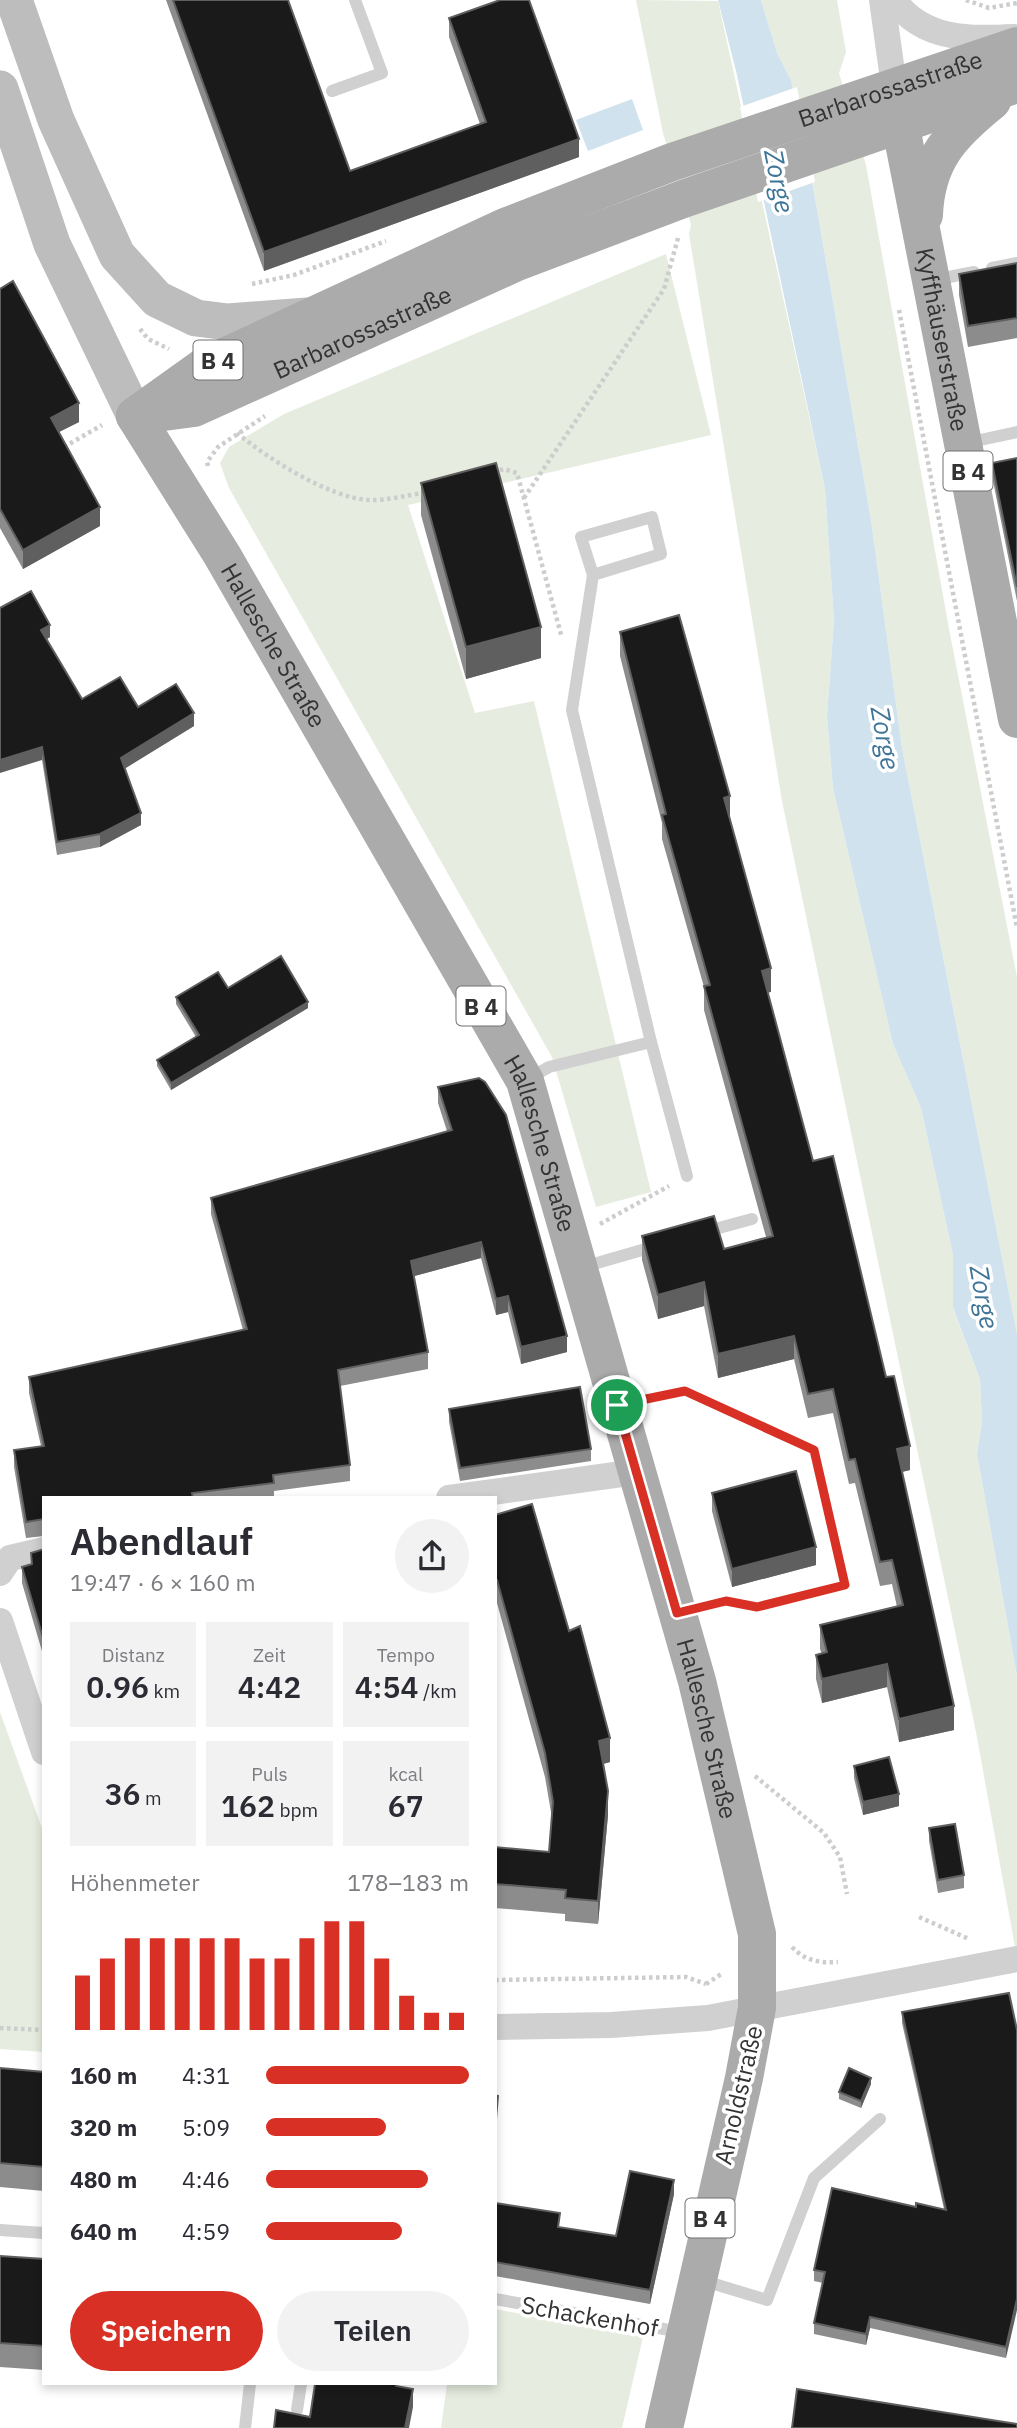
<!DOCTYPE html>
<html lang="de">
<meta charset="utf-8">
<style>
:root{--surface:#fff;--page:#f2f2f3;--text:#2b2b33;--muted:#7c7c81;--accent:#d93025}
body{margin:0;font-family:"IBM Plex Sans",sans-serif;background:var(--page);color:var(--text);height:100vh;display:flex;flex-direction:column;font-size:26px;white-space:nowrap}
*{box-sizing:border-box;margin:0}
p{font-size:23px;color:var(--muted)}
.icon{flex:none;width:38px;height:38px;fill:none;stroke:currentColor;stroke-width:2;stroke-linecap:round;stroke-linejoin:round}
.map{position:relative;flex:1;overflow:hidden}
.sheet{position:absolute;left:42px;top:1496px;width:455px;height:889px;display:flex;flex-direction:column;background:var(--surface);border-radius:0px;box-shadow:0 4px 10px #0003}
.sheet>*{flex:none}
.pin{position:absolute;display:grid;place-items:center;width:60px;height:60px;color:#fff;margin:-30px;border:4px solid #fff;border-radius:50%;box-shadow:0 2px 7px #0007}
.round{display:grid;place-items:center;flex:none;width:74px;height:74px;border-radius:37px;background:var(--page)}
.head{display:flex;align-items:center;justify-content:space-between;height:119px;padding:0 28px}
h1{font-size:38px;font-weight:600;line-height:52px}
.metrics{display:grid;grid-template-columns:repeat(3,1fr);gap:10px;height:119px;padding:7px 28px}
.metrics div{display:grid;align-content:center;border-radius:0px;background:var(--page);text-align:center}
.metrics b{font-size:30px;font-weight:600}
.metrics small{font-size:19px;font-weight:400}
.metrics p{font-size:19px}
.chart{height:196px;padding:14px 28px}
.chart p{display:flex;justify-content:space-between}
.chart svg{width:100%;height:126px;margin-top:7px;stroke:var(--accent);stroke-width:6}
.primary-button{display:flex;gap:14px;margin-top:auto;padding:14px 28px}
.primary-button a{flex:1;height:80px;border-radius:42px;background:var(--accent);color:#fff;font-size:28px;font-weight:600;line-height:80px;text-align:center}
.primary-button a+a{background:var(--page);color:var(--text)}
ul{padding:0 28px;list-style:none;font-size:23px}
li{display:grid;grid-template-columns:112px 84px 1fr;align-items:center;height:52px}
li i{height:18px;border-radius:9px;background:var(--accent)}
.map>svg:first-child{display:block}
.green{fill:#e6ecdf}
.water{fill:#cfe2ee}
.pier{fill:#fff}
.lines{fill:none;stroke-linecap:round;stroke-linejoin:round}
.path{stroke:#cdcdcd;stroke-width:4.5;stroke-dasharray:3.5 3.5;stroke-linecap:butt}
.lane{stroke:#d0d0d0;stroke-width:12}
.street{stroke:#d0d0d0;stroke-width:26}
.secondary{stroke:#bdbdbd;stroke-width:37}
.primary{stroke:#ababab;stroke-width:38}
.wall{fill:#8c8c8c}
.shaded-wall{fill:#5f5f5f}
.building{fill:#1a1a1a;stroke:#5f5f5f;stroke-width:2}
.route-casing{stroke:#fff;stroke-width:14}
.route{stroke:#d93025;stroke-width:9}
.labels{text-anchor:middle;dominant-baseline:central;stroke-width:7;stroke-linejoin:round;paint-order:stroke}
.shield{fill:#fff;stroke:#707070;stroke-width:2}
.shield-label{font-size:23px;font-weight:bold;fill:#333}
.street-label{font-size:24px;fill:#333;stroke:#fff}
.water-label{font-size:26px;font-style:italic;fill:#3f7597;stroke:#fff}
</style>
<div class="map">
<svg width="1017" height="2428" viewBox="0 0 1017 2428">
<rect width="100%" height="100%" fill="#fff"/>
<g class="green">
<polygon points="636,0 718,1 825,489 834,620 827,716 833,788 893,1044 921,1108 953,1255 953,1309 980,1379 982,1421 977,1454 1017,1676 1017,1958 976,1732 782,801 689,234 691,225 663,133"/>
<polygon points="761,0 837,0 846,52 839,73 866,165 949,629 1017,977 1017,1334 902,748 871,520 814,192 791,80 777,53"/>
<polygon points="666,254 711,435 408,505 475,713 534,701 651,1192 596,1207 552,1057 229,488 220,463 229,447 284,414"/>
<polygon points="0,1712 44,1834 44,2052 0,2049"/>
<polygon points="495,2309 643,2337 622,2428 441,2428 447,2384 495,2384"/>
</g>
<g class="water">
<polygon points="718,0 761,0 777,53 791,80 814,192 871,520 902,748 1017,1334 1017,1676 977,1454 982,1421 980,1379 953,1308 953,1255 921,1108 893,1044 833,788 827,716 834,620 825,489 737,75"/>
<polygon points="632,99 643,130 588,151 576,120"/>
</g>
<polygon class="pier" points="797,87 815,182 758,202 740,107"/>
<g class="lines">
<g class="path">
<polyline points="966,0 989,8 1017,3"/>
<polyline points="252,284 294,275 386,241"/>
<polyline points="899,310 1017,928"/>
<polyline points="140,329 148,339 169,349"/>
<path d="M237,433C267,458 329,498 369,500C386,501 407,495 424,493"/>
<polyline points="64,447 102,425"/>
<polyline points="208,466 207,462 218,447 265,416"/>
<polyline points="493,472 504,469 517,473 562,638"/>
<polyline points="524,498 664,289 678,238"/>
<polyline points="600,1224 669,1186"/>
<polyline points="755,1776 824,1833 840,1857 847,1894"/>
<polyline points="919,1917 969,1939"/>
<path d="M792,1947C805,1961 819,1963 838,1962"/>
<polyline points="495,1980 686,1977 706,1984"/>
<polyline points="706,1984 723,1973"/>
<polyline points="0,2028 44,2030"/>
</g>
<g class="lane">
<polyline points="332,91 382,73 355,0"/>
<polyline points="992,268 1017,263"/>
<polyline points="934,280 974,272"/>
<polyline points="966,443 1017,432"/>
<polyline points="651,1042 687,1176"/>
<polyline points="528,1079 549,1067 651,1042 572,710 593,575 661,554 652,517 581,537 593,575"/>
<polyline points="704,1232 752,1219"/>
<polyline points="583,1267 656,1246"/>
<polyline points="621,1404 685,1390 814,1450 845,1585 757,1607 726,1601 681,1612"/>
<polyline points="0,2230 44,2233"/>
<polyline points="701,2280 767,2300 814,2178 880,2119"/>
<polyline points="495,2299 681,2332"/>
<polyline points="297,2410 301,2384"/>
<polyline points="245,2428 250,2384"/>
</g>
<g class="street">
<polyline points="882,0 894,86"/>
<path d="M894,0C923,41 971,39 1015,37"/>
<polyline points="449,1498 636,1472"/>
<polyline points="0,1573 10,1558 44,1550"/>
<polyline points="0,1621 44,1752"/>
<polyline points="495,2027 611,2025 708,2018 1017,1959"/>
</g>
<g class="secondary">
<polyline points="14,0 56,120 117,255 157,299 196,318 228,322 307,316"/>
<polyline points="0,89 52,244 135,416"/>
</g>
<g class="primary">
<path id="s1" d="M896,102L1017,719"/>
<path d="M924,215C926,160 951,134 992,101"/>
<path id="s2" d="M141,415L194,408L517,262L683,199L1017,84"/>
<path id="s3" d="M135,416L222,555L525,1081L697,1681L757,1934V2008L744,2078L664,2428"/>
<path id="s4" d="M135,416L205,366L505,227L672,162L1017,46"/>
</g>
</g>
<g class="wall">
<polygon points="166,0 288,0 350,171 480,124 449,37 449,18 579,157 264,271"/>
<polygon points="1017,263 1017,338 968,347 959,295 959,274"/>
<polygon points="0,289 79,422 59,432 100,526 23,569 0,528"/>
<polygon points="1017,458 1017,601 992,476 992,463"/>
<polygon points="421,483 541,658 466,679 421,515"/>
<polygon points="0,608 50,637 47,639 82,699 138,707 194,726 125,768 141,825 100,847 57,855 42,760"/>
<polygon points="620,632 730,820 771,992 768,992 813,1161 886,1377 910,1470 902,1472 954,1730 899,1742 887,1687 822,1703 816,1679 816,1655 822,1654 820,1649 820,1625 897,1607 892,1584 880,1586 855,1483 849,1484 833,1413 808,1418 794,1359 718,1378 704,1306 658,1319 642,1260 642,1236 724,1249 766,1237 704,1010 704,987 662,839 662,823 620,656"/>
<polygon points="176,997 308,1008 171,1090 157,1066 157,1060 196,1037 176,1004"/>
<polygon points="438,1087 567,1352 521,1364 508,1312 496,1315 481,1258 414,1276 428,1352 428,1369 340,1386 350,1465 350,1481 274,1491 274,1498 44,1498 44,1536 26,1538 14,1467 14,1450 41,1446 29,1393 29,1377 243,1330 211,1214 211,1198 447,1131 438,1103"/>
<polygon points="449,1409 591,1449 591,1461 460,1481 449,1422"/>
<polygon points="712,1493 816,1565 732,1587 712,1511"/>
<polygon points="495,1515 569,1631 610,1762 603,1764 608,1815 598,1924 565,1921 565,1914 495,1908 495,1847 549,1852 552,1818 545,1777 497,1603"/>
<polygon points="44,1549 44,1658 22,1583 22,1567 31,1564 31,1553"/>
<polygon points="854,1766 899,1806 863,1815 854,1778"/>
<polygon points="929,1828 964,1875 964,1888 938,1893 929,1841"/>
<polygon points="1009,1993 1006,2358 870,2328 866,2345 814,2334 814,2323 823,2283 814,2281 814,2270 916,2207 944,2209 902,2023 902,2012"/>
<polygon points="0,2068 44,2072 44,2191 0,2187"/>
<polygon points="871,2084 861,2108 839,2099 839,2092"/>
<polygon points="674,2194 650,2304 495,2276 495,2203 560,2228 616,2236"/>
<polygon points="0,2256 44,2259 44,2370 0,2367"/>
</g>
<g class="shaded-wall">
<polygon points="579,139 579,157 264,271 264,252"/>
<polygon points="79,403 79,422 51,436 51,418"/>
<polygon points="100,507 100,526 23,569 23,550"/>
<polygon points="50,625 50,637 41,642 41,630"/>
<polygon points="541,627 541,658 466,679 466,647"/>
<polygon points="194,713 194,726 121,771 121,758"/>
<polygon points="42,747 42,760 0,773 0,760"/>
<polygon points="730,796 730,820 724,798"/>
<polygon points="141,813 141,825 100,847 100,834"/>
<polygon points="771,968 771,992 762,994 762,971"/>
<polygon points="308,1002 308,1008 171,1090 171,1083"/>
<polygon points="481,1242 481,1258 411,1277 411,1261"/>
<polygon points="704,1282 704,1306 658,1319 658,1295"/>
<polygon points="508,1296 508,1312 496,1315 496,1299"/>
<polygon points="567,1336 567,1352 521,1364 521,1347"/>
<polygon points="794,1336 794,1359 718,1378 718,1354"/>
<polygon points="910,1446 910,1470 897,1473 897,1449"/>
<polygon points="816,1547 816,1565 732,1587 732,1569"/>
<polygon points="495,1580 497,1580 497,1603 495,1604"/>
<polygon points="887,1664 887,1687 822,1703 822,1679"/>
<polygon points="954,1706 954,1730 899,1742 899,1719"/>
<polygon points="610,1738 610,1762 599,1765 599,1741"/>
<polygon points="608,1791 608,1815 598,1924 598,1901"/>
<polygon points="899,1794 899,1806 863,1815 863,1802"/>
<polygon points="871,2078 871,2084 861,2108 861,2101"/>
<polygon points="674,2180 674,2194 650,2304 650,2290"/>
<polygon points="1017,2299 1017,2310 1006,2358 1006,2347"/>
<polygon points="870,2317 870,2328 866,2345 866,2334"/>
<polygon points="413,2389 413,2407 409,2428 405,2428"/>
</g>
<g class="building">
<polygon points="173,0 288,0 350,171 486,122 449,18 500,0 529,0 579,139 264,252"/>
<polygon points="1017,263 1017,318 968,326 959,274"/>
<polygon points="13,281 79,403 51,418 100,507 23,550 0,509 0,289"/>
<polygon points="1017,458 1017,587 992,463"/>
<polygon points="496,463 541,627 466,647 421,483"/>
<polygon points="31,591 50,625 41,630 82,699 120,677 138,707 176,684 194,713 121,758 141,813 100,834 57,842 42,747 0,760 0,608"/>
<polygon points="679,615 730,796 724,798 771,968 762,971 813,1161 833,1156 886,1377 894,1376 910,1446 897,1449 954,1706 899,1719 887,1664 822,1679 816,1655 827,1652 820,1625 903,1605 892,1560 880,1562 855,1459 849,1460 833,1389 808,1394 794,1336 718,1354 704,1282 658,1295 642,1236 714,1216 724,1249 773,1236 704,986 710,985 662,815 666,814 620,632"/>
<polygon points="281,956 308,1002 171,1083 157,1060 199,1035 176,997 218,972 228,988"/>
<polygon points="479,1078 485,1082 506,1115 567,1336 521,1347 508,1296 496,1299 481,1242 411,1261 428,1352 338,1370 350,1465 273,1475 274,1483 192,1493 193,1498 44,1498 44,1519 26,1522 14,1450 44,1446 29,1377 247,1329 211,1198 452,1130 438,1087"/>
<polygon points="580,1387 591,1449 460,1468 449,1409"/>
<polygon points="796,1471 816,1547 732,1569 712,1493"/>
<polygon points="532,1504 569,1631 580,1626 610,1738 599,1741 608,1791 598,1901 565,1898 566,1890 495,1884 495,1847 549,1852 553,1802 545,1753 497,1580 495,1580 495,1515"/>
<polygon points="44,1549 44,1641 22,1567 32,1564 31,1553"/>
<polygon points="889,1757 899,1794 863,1802 854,1766"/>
<polygon points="955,1824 964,1875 938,1880 929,1828"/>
<polygon points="1009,1993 1017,2030 1017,2299 1006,2347 870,2317 866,2334 814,2323 825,2272 814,2270 832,2188 916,2207 916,2203 946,2210 902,2012"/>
<polygon points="0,2068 44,2072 44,2167 0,2163"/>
<polygon points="849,2068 871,2078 861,2101 839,2092"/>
<polygon points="495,2095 498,2096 495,2130"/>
<polygon points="630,2171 674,2180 650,2290 495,2262 495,2203 560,2213 558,2227 616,2236"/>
<polygon points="0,2256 44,2259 44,2346 0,2343"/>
<polygon points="315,2384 396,2384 396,2386 413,2389 405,2428 274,2428 276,2410 310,2417"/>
<polygon points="797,2389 1017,2424 1017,2428 792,2428"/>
</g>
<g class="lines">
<g class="route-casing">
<polygon id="route" points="685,1391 814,1450 845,1585 757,1607 726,1601 677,1613 617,1405"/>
</g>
<use href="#route" class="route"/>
</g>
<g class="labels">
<g class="shield">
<rect x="193.5" y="340.5" width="49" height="39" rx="5"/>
<rect x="943.5" y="451.5" width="49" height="39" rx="5"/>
<rect x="456.5" y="986.5" width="49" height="39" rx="5"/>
<rect x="685.5" y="2198.5" width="49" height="39" rx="5"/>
</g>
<g class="shield-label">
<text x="218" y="360">B 4</text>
<text x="968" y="471">B 4</text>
<text x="481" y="1006">B 4</text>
<text x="710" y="2218">B 4</text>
</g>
<g class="street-label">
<text stroke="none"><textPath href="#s4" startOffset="826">Barbarossastraße</textPath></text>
<text stroke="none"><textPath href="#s2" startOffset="238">Barbarossastraße</textPath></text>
<text stroke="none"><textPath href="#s1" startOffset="242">Kyffhäuserstraße</textPath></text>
<text stroke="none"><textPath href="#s3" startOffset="268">Hallesche Straße</textPath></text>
<text stroke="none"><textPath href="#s3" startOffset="835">Hallesche Straße</textPath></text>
<text stroke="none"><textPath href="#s3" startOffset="1444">Hallesche Straße</textPath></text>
<text transform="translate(738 2095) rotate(-77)">Arnoldstraße</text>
<text transform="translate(590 2316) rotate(10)">Schackenhof</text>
</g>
<g class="water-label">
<text transform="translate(780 181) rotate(79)">Zorge</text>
<text transform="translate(886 738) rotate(80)">Zorge</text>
<text transform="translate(985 1297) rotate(80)">Zorge</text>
</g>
</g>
</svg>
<div class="pin" style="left:617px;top:1405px;background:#1e9e55"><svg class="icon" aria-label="arrive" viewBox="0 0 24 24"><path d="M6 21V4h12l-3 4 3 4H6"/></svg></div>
<section class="sheet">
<div class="head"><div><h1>Abendlauf</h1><p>19:47 · 6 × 160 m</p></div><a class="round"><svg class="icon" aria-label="share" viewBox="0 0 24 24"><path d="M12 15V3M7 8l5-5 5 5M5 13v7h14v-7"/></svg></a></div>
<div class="metrics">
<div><p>Distanz</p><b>0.96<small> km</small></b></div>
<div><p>Zeit</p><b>4:42</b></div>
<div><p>Tempo</p><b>4:54<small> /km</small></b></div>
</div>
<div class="metrics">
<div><b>36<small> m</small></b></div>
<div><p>Puls</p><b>162<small> bpm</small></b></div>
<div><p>kcal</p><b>67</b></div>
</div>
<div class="chart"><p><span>Höhenmeter</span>178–183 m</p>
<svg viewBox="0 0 160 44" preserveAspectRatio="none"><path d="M5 44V25M15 44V19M25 44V12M35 44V12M45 44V12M55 44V12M65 44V12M75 44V19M85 44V19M95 44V12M105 44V6M115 44V6M125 44V19M135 44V32M145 44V38M155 44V38"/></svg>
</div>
<ul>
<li><b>160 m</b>4:31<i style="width:100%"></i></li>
<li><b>320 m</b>5:09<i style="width:59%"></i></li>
<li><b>480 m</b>4:46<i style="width:80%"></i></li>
<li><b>640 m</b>4:59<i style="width:67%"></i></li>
</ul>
<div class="primary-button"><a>Speichern</a><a>Teilen</a></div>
</section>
</div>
